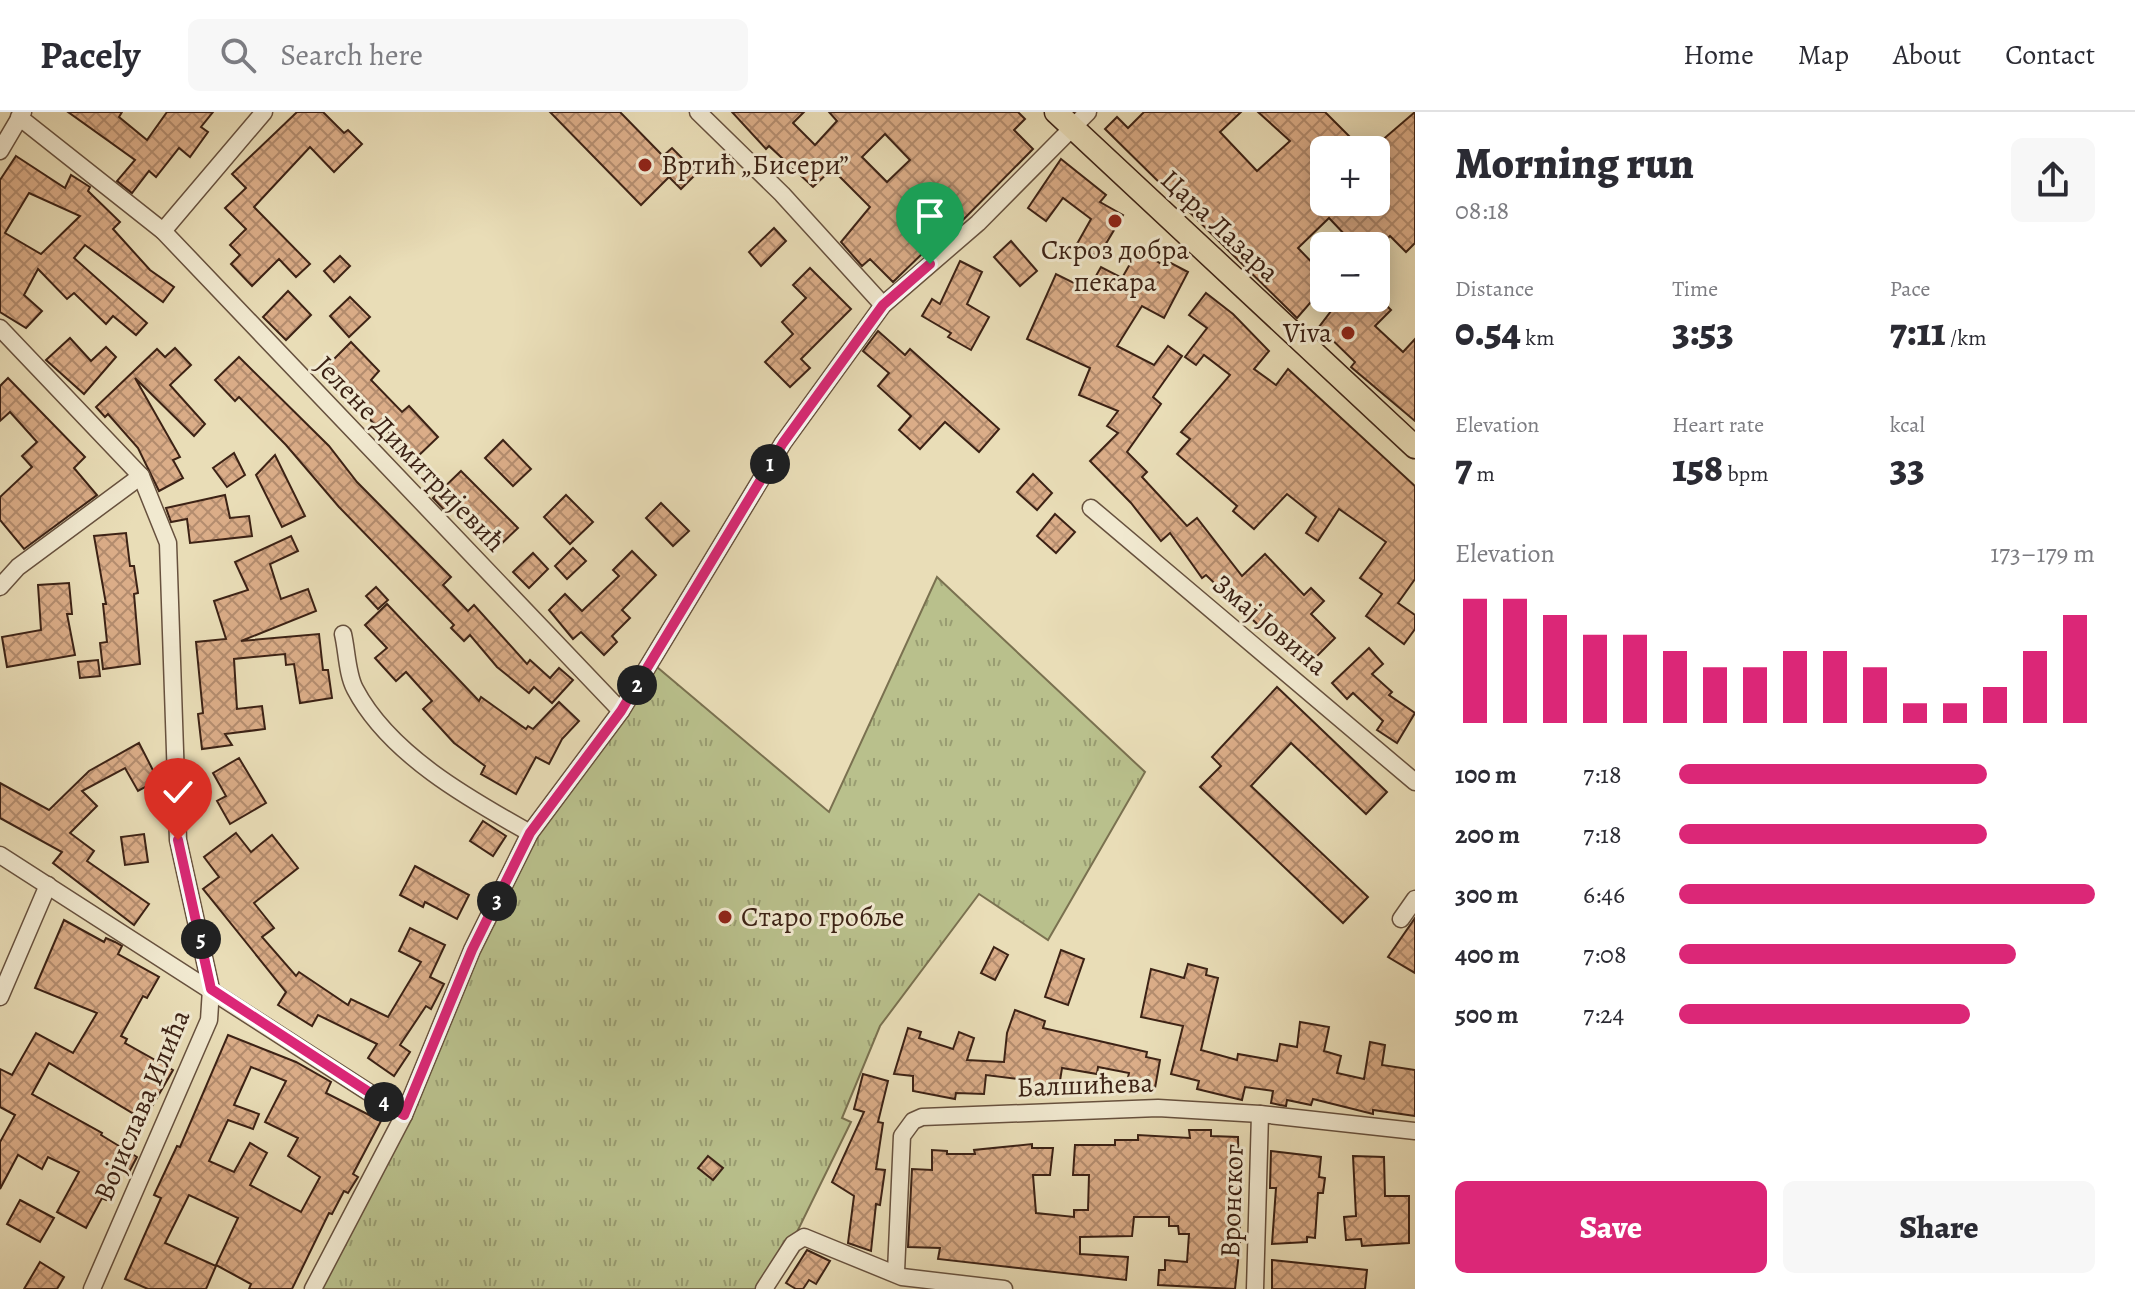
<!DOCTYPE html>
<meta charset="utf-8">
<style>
:root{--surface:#fff;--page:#f7f7f7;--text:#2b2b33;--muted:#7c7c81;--line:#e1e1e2;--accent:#db2777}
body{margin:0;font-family:Alegreya,serif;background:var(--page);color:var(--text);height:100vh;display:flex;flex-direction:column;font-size:30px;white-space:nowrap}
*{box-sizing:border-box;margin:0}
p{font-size:26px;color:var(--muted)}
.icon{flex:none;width:44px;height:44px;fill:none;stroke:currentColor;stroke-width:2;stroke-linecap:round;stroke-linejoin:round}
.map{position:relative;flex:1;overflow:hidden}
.details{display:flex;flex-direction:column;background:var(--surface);width:720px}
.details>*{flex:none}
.buttons{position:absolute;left:1310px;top:24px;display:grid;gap:16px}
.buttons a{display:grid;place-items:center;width:80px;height:80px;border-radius:12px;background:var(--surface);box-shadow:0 4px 20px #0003;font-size:40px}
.pin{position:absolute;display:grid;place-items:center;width:68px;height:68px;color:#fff;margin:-82px -34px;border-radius:50% 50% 50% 0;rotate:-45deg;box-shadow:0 0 8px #0007}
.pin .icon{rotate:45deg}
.km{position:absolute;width:40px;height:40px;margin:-20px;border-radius:50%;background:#222;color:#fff;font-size:22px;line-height:40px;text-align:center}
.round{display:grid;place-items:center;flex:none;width:84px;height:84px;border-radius:12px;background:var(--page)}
.overview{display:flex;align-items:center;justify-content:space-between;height:136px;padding:0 40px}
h1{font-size:44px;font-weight:800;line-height:60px}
.stats{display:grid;grid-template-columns:repeat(3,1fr);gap:12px;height:136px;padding:8px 40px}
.stats div{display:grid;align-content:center}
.stats b{font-size:40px;font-weight:800}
.stats small{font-size:22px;font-weight:400}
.stats p{font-size:22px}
.chart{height:224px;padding:16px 40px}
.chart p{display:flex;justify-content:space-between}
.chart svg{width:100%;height:144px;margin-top:8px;stroke:var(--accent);stroke-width:6}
.button{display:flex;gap:16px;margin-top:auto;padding:16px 40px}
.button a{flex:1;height:92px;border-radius:12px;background:var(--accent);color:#fff;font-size:32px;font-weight:800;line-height:92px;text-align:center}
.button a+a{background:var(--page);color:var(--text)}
ul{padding:0 40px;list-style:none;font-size:26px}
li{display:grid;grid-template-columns:128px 96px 1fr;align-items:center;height:60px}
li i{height:20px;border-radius:10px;background:var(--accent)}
header{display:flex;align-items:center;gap:48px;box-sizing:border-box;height:112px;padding:0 40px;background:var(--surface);border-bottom:2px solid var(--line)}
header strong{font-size:38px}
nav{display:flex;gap:44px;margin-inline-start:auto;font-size:28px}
.search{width:560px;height:72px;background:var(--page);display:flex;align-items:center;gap:20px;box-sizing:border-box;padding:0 28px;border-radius:12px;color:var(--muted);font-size:30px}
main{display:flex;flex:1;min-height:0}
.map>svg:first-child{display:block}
.grass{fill:url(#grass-tufts);stroke:#7a7150;stroke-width:2}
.building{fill:url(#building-cross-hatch);stroke:#3c2215;stroke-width:2;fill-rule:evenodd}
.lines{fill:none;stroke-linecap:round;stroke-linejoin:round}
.minor-casing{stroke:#67513e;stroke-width:19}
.major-casing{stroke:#3c2215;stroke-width:25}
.minor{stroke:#f1e9d0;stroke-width:16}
.major{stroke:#e9ddb7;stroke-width:22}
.route-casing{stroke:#fff;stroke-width:16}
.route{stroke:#db2777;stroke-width:10}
.poi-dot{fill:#8f2418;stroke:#f1e9d0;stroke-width:3}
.labels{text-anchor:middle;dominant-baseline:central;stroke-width:6;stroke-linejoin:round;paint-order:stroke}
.poi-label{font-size:28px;fill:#3c2215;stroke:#f1e9d0;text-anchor:start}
.street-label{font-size:28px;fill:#3c2215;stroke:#f1e9d0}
</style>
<header>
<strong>Pacely</strong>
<div class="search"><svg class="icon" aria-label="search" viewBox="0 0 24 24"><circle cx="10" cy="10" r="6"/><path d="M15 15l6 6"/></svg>Search here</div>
<nav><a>Home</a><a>Map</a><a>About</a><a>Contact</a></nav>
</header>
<main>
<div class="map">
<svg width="1415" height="1177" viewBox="0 0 1415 1177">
<defs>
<pattern id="grass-tufts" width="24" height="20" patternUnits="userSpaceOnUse" patternTransform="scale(2)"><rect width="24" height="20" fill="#b9c08c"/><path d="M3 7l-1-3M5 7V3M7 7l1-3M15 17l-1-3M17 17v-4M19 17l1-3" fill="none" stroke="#989c71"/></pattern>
<pattern id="building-cross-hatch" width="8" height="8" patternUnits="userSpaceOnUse" patternTransform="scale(2)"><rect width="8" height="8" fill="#dbad88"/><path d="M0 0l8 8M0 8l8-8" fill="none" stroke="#b38c6e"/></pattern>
</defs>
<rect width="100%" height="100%" fill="#e9ddb7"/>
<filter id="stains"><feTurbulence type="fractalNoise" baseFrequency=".0025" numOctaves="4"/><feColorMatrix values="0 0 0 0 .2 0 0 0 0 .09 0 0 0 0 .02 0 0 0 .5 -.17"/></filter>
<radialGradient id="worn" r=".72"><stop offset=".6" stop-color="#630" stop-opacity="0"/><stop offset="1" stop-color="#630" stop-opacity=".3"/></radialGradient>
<polygon class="grass" points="937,465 1145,660 1048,828 979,782 880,914 842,1006 851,1010 769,1177 313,1177 530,721 651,550 829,700"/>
<g class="building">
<polygon points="68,0 122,0 119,5 147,28 167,0 213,0 201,15 208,20 190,45 179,36 156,65 149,59 132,81 117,69 135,48"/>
<polygon points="297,0 323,0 344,21 348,18 362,32 334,60 310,35 254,95 310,152 296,165 279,147 252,174 231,152 240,143 230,133 246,117 225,96 246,76 232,62"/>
<polygon points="550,0 620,0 663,44 672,36 697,61 681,77 669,65 641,93"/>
<path d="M732,0H804L793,11L815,33L837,9L829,0H1018L1025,7L1014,18L1033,37L951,120L927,96L907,116L927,137L893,170L870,147L862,154L841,130L870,95L832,57L813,75L769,34L766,37ZM885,22L910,48L887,70L862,45Z"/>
<polygon points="1144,0 1241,0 1220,20 1257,59 1290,29 1258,0 1325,0 1349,24 1335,38 1324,38 1324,90 1376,90 1376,50 1388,38 1380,30 1415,0 1415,131 1406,140 1390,124 1380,134 1340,134 1348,126 1329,106 1298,136 1324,163 1324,175 1297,206 1105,17 1117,5 1128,16"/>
<path d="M16,44L65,76L71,63L90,75L88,79L120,110L113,117L150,158L174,175L163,190L85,133L74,146L147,211L136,223L113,204L106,212L74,181L67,187L38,157L24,183L42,199L26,216L0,200V68ZM29,81L80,104L41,142L5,121Z"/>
<polygon points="1061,47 1106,83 1100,90 1123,103 1098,145 1077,132 1091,107 1063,86 1046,109 1028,96"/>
<polygon points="774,116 786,129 761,154 749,140"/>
<polygon points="1011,129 1037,159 1020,174 994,145"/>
<polygon points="1138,138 1168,156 1171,151 1188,160 1164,206 1142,194 1117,234 1154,253 1168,234 1182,244 1153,285 1161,292 1127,340 1147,360 1142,365 1167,392 1187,414 1197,406 1242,464 1265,442 1304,483 1311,476 1324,489 1311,502 1335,526 1309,552 1284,526 1278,532 1206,463 1202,466 1170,421 1161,429 1131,391 1090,349 1118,321 1107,314 1118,299 1079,283 1090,256 1027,227 1056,162 1088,178 1101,155 1122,166"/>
<polygon points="340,144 350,154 334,170 324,159"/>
<polygon points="960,149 982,160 967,192 989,205 971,238 948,225 951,221 922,204 932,187 940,192"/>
<polygon points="810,156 851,197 801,247 810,256 790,275 765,250 793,222 782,210 806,186 793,173"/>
<polygon points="288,179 311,203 286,228 263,205"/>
<polygon points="1206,181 1233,202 1269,239 1254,257 1276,273 1288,257 1415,374 1415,467 1398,491 1415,503 1415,517 1404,532 1366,504 1382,482 1360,466 1386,430 1339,397 1318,429 1306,421 1316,405 1287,382 1254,417 1233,399 1237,394 1177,342 1190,327 1181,320 1230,263 1204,243 1196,253 1185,245 1207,216 1189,203"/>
<polygon points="350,185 370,205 349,225 330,204"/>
<polygon points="1341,186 1379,186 1391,198 1375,214 1403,240 1415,227 1415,309 1351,255 1355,250 1319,215"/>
<polygon points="878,219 905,243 910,237 999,317 979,340 945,310 920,337 899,318 911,304 878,274 889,261 863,239"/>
<polygon points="70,226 91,249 106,235 116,245 84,282 46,248"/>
<polygon points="351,230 379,259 371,268 402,300 409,294 438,325 415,347 381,313 378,316 323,258"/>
<polygon points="175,236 191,253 170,273 205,312 194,324 135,266 180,345 173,348 183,366 159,379 138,336 108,302 105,305 96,295 157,237 165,245"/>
<polygon points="239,245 329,334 357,370 451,465 443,473 468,499 474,493 527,552 530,548 550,566 559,556 573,568 552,591 534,575 529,581 497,555 470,523 464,529 451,516 454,513 339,395 286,333 239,285 235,289 215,268"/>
<polygon points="8,266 85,345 74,356 97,383 24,437 0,408 0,385 32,355 22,344 37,330 10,300 0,309 0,274"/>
<polygon points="503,328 531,357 513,374 485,346"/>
<polygon points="234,341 245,363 227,375 213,356"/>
<polygon points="275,343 305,404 282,415 256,363"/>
<polygon points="461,359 518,416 499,434 455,391 446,400 433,386"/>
<polygon points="1033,362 1052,381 1037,398 1017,380"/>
<polygon points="225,383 230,406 249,404 252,424 190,431 187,407 171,410 166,396"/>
<polygon points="566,383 593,410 570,432 544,405"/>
<polygon points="661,391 689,419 673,434 646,406"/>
<polygon points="1055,402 1075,420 1056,441 1037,424"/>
<polygon points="126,421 130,454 134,454 138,481 134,482 140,552 103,557 100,531 107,530 103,492 106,492 94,424"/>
<polygon points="291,424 298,439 270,452 281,487 308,477 316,499 241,529 319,522 323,558 328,558 332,586 300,591 294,552 286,553 285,542 234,547 237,597 262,594 265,617 225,622 232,633 202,637 198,602 203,601 196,530 226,527 214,489 248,478 235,450"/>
<polygon points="573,436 586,449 567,467 555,454"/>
<polygon points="632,439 656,463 622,498 630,506 612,524 617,530 604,543 581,520 573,527 549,498 565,482 582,499 619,464 613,458"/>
<polygon points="533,441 548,457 529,476 513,460"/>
<polygon points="69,471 72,502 67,502 75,543 7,555 2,525 41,518 38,473"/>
<polygon points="376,475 388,488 378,497 366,484"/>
<polygon points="387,492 479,589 481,585 526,617 528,614 533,617 559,590 579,609 562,627 549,652 536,645 516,682 481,662 485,654 454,631 423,597 432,589 406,560 396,569 375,546 387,536 365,513"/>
<polygon points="1369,536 1383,552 1372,562 1392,580 1389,583 1415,601 1397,631 1377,618 1383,609 1353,581 1347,587 1332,571"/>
<polygon points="98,548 100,564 80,566 78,550"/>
<polygon points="1277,575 1387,680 1366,702 1291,631 1251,674 1368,785 1343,811 1200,675 1221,654 1212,645"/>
<polygon points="139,631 158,668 138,679 125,656 82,679 97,694 70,721 94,739 87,749 149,792 134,813 53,751 62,740 0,706 0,671 49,698 89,659"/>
<polygon points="239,646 266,691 230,712 217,689 226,684 213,661"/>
<polygon points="483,709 506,724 493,744 470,729"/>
<polygon points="236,721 251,740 272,723 298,756 254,791 274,816 262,825 296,864 299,860 348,893 351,887 388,905 421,850 399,839 410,816 445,833 430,865 444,872 431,897 426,894 400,933 410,940 394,964 368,946 377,932 318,903 312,914 278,893 286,880 203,777 219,765 204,745"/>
<polygon points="144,722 148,750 125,753 121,725"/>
<polygon points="415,754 469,783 457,807 425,790 423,795 400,783"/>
<polygon points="1415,806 1415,861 1388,845"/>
<polygon points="64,808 104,830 106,826 115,830 122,834 118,842 159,865 147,886 143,884 121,924 127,927 125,931 173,958 144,1008 49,951 32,982 102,1021 101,1023 137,1045 128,1062 122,1059 106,1088 102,1086 86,1116 57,1100 79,1060 48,1045 42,1057 18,1043 0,1077 0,1030 15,1003 0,995 0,957 12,963 36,921 73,941 97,901 35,876"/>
<polygon points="994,835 1008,843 995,868 981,861"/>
<polygon points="1061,838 1084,847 1068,893 1045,885"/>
<polygon points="1188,852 1207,857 1206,863 1218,866 1201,938 1237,948 1238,942 1277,949 1280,932 1297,935 1300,910 1329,915 1324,939 1341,944 1337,961 1364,967 1370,930 1385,933 1382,953 1415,958 1415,1004 1373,998 1373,1002 1313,987 1311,993 1287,988 1286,994 1280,993 1271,991 1273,979 1245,975 1242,988 1197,977 1199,969 1171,962 1183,914 1141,905 1151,857 1184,866"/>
<polygon points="1015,898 1045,909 1043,916 1147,940 1146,945 1160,948 1155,976 1127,970 1129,961 1098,955 1097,962 1062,956 1059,975 1041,972 1041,984 1025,983 1026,968 986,963 984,982 956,981 955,987 913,979 913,964 894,962 908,916 921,920 919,926 953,937 959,920 974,926 967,948 1004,950 1007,921"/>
<path d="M228,923L296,950L331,970L326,981L381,1009L353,1062L358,1065L348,1081L344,1079L332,1102L329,1101L292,1177H249L251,1172L216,1153L238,1106L189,1083L165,1131L216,1154L206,1177H148L125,1167L161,1086L154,1083L177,1034L180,1035ZM251,955L286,969L265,1010L298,1026L288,1044L320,1065L301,1100L250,1073L267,1041L250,1031L234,1060L209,1049L228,1008L253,1017L259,1002L234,993Z"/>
<polygon points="863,962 888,969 878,1010 883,1011 876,1057 885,1058 880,1093 876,1092 871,1139 848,1131 854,1084 832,1070 864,1000 854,997"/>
<polygon points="1189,1018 1211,1018 1211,1024 1238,1025 1240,1131 1235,1177 1158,1173 1159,1158 1165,1158 1165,1148 1187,1150 1189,1122 1179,1122 1178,1114 1169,1114 1169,1105 1134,1105 1132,1124 1080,1125 1080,1142 1128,1145 1126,1168 938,1147 940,1136 908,1135 912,1057 932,1058 932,1038 947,1039 947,1042 975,1042 974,1038 1032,1032 1032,1036 1053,1036 1050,1063 1033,1063 1036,1101 1074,1105 1074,1098 1088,1098 1089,1063 1073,1063 1075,1033 1115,1033 1115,1028 1138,1028 1138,1023 1190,1026"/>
<polygon points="1271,1039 1321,1045 1319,1065 1325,1066 1323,1081 1318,1081 1315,1126 1307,1125 1307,1130 1272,1132 1276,1076 1270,1076"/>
<polygon points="708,1044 723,1056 713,1068 698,1056"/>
<polygon points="1353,1044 1384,1045 1385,1084 1409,1084 1409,1131 1362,1134 1361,1127 1346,1128 1344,1105 1356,1104"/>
<polygon points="20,1088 54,1106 40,1130 7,1112"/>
<polygon points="807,1138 830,1149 816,1172 809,1168 803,1177 796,1177 786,1171"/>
<polygon points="1272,1148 1367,1158 1365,1177 1272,1177"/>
<polygon points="40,1150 64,1165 57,1177 24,1177"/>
</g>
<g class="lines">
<g class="minor-casing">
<g id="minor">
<polyline points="698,0 782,82 883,193"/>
<polyline points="19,5 163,119 621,599"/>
<polyline points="0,39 23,0"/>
<polyline points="163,119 264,0"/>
<polyline points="0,216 141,364 168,431 178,728 211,877 209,908 92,1177"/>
<polyline points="1091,396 1415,670"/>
<polyline points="0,475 18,455 141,364"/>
<path d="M343,522C347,539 347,562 355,577C389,642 469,687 530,721"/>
<polyline points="0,743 404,1003"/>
<polyline points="1401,807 1415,787"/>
<polyline points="0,885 48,773"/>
<polyline points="896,1160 902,1024 913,1009 922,1005 1158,996 1260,1002 1415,1019"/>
<polyline points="313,1177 404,1003 472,838 530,721 621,599 783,331 883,193 978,111 1088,0"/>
<polyline points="764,1177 793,1132 804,1125 902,1165 1004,1177"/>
<polyline points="1255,1177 1260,1002"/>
</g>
</g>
<g class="major-casing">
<polyline id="major" points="1056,0 1415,335"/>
</g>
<use href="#minor" class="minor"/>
<use href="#major" class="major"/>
</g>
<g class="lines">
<g class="route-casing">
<polyline id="route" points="178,728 211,877 404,1003 472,838 530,721 621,599 783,331 883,193 930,152"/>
</g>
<use href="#route" class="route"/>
</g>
<g class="poi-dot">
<circle cx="645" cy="53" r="8"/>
<circle cx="1115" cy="109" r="8"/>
<circle cx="1348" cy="221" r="8"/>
<circle cx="725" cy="805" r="8"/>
</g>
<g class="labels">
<g class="poi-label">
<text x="661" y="53">Вртић „Бисери”</text>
<text x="1115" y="138" text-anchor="middle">Скроз добра<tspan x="1115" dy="32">пекара</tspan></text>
<text x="1332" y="221" text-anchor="end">Viva</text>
<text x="741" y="805">Старо гробље</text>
</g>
<g class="street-label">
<text transform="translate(1220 114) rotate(43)">Цара Лазара</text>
<text transform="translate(410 342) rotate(46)">Јелене Димитријевић</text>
<text transform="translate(1270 513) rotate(40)">Змај Јовина</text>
<text transform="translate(1085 973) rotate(-2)">Балшићева</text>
<text transform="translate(142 993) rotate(-67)">Војислава Илића</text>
<text transform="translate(1232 1089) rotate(-88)">Вронског</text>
</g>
</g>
<rect width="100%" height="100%" filter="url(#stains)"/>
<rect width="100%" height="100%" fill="url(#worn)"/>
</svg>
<div class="buttons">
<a>+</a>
<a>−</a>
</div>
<div class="pin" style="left:930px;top:152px;background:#1e9e55"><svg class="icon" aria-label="arrive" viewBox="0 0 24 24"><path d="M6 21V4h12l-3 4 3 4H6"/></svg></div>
<div class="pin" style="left:178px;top:728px;background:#d93025"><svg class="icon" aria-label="check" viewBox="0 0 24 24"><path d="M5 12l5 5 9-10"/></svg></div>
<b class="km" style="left:770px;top:352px">1</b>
<b class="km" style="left:637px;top:573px">2</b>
<b class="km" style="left:497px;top:789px">3</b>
<b class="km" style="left:384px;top:990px">4</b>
<b class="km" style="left:201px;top:827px">5</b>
</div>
<section class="details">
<div class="overview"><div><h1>Morning run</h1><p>08:18</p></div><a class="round"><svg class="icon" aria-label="share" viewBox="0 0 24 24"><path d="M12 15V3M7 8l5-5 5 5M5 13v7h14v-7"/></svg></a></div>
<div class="stats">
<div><p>Distance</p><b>0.54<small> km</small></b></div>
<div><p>Time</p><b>3:53</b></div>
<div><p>Pace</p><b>7:11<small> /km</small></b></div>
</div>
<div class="stats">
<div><p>Elevation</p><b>7<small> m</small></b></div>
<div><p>Heart rate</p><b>158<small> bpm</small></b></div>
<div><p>kcal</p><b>33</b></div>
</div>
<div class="chart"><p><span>Elevation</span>173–179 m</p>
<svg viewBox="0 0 160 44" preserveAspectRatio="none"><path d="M5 44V6M15 44V6M25 44V11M35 44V17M45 44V17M55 44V22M65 44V27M75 44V27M85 44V22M95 44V22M105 44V27M115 44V38M125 44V38M135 44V33M145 44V22M155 44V11"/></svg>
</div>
<ul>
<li><b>100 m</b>7:18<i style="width:74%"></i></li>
<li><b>200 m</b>7:18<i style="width:74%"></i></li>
<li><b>300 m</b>6:46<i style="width:100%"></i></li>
<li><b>400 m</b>7:08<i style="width:81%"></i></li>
<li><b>500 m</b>7:24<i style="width:70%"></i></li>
</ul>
<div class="button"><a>Save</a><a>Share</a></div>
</section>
</main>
